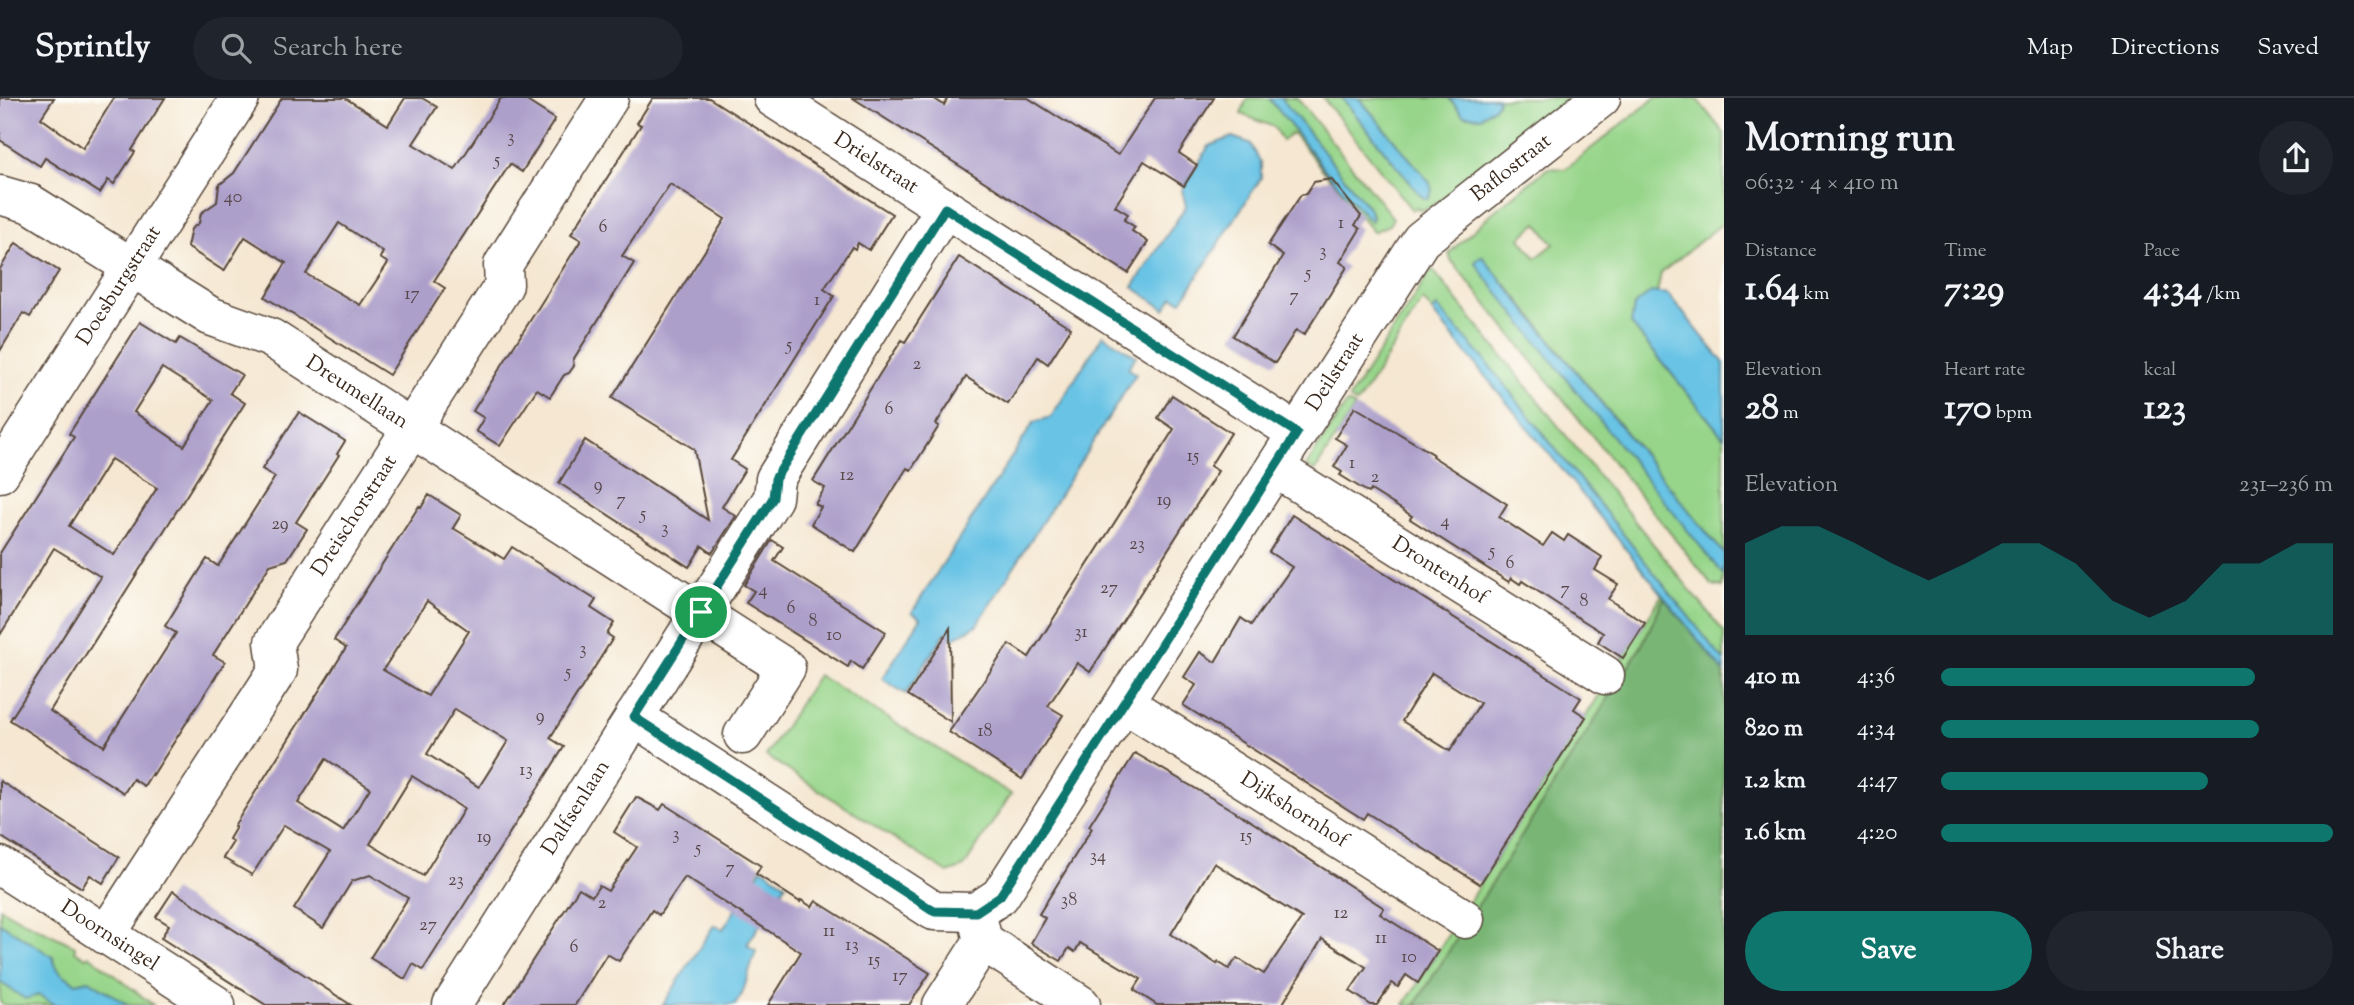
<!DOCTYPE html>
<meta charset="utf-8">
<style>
:root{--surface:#171b24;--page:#20242c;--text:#f1f3f6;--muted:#9ea1a6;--line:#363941;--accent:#0f766e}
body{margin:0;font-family:"Sorts Mill Goudy",serif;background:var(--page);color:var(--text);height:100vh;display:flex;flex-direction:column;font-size:26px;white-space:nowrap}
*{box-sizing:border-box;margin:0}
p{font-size:23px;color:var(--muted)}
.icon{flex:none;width:38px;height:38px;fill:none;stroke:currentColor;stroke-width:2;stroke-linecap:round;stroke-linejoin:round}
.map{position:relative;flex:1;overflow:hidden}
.drawer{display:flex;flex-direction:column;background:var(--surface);width:630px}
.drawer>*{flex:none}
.pin{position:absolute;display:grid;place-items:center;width:60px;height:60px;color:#fff;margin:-30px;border:4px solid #fff;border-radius:50%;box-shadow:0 2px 7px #0007}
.round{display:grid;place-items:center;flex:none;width:74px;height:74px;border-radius:37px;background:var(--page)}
.head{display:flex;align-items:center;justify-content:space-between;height:119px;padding:0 21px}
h1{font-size:38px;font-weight:800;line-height:52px}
.metrics{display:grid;grid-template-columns:repeat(3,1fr);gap:10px;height:119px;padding:7px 21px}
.metrics div{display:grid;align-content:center}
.metrics b{font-size:35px;font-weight:800}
.metrics small{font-size:19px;font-weight:400}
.metrics p{font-size:19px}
.chart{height:196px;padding:14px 21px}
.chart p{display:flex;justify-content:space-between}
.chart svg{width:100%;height:126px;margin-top:7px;fill:var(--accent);opacity:.7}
.cta{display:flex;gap:14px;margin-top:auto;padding:14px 21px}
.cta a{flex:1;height:80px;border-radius:42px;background:var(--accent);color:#fff;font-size:28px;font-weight:800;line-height:80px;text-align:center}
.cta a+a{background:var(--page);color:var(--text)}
ul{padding:0 21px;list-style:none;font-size:23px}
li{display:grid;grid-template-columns:112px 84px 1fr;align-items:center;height:52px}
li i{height:18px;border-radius:9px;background:var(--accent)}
header{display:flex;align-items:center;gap:42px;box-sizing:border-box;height:98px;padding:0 35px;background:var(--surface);border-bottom:2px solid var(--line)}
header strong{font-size:33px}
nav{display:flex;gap:38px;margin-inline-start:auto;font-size:24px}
.search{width:490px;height:63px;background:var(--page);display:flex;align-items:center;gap:18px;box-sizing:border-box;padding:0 24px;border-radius:38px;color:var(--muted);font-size:26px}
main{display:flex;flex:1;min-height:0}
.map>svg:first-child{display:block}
.green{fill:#97d58a;stroke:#698054;stroke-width:2;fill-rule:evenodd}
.forest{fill:#79b676;stroke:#5a704a;stroke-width:2}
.water{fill:#67c3e5;stroke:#517682;stroke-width:2}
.building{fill:#ac9fca;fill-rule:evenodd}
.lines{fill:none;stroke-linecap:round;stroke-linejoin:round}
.minor-casing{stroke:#574639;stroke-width:41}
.minor{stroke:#fff;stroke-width:38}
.route-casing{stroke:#fff;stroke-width:14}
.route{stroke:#0f766e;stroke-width:9}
.labels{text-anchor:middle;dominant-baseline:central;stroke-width:5;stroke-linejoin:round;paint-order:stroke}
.number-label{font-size:18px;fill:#574749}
.street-label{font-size:21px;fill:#3b2a1e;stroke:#fdfcf7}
</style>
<header>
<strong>Sprintly</strong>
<div class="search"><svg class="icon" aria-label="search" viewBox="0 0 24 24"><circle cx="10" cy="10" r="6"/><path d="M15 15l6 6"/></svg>Search here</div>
<nav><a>Map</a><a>Directions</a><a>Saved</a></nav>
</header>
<main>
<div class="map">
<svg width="1724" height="907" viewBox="0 0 1724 907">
<rect width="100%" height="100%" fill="#fdfcf7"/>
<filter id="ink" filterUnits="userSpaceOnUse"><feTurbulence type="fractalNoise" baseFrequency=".0143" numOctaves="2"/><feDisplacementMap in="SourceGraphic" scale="14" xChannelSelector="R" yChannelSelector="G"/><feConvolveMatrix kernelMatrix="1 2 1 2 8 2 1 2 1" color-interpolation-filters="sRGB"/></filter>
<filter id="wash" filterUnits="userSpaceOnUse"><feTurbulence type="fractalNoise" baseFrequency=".00686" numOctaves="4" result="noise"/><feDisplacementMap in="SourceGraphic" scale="28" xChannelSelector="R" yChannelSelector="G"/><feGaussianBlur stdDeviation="1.57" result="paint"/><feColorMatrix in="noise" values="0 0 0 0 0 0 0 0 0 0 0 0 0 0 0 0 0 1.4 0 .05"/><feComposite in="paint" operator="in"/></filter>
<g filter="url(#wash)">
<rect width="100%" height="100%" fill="#f5e7d1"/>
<g class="green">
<polygon points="1247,0 1269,0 1330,78 1371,124 1373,120 1370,112 1281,0 1297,0 1393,120 1389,127 1373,134 1293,35 1282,43 1274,29 1241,16"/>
<polygon points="1323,0 1342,0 1422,99 1428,100 1430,85 1359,0 1449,0 1463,17 1481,19 1497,6 1498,0 1571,0 1459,89 1427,111 1420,112 1417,109 1412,112"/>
<path d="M1655,0H1696L1724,35V124L1661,175L1657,195H1651L1634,208L1631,226L1724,340V456L1505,185L1724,478L1722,489L1712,487L1451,162L1449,155L1493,114L1548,70L1565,71ZM1537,125L1554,146L1536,160L1520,140Z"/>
<polygon points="1432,171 1724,534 1724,563 1483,260 1433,213 1434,216 1423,202 1357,306 1349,301"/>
<polygon points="1347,305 1355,309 1315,373 1306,368"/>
<polygon points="1662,497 1664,500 1642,547 1415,907 1404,907"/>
<polygon points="818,577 1011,696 964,769 948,775 766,658"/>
<path d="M0,810L19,821L75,848V853L86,860L89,857L153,907H128L89,882L76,885C63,877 56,874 53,859L0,825Z"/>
<polygon points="0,884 25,900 39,897 55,907 3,907 0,904"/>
</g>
<polygon class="forest" points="1664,500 1724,574 1724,907 1415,907 1642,547"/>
<g class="water">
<polygon points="1269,0 1281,0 1370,112 1372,122 1370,123 1330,78"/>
<polygon points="1342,0 1359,0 1430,85 1432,93 1428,101 1422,99"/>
<polygon points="1449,0 1498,0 1497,6 1481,19 1463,17"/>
<polygon points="1232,39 1250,45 1261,65 1261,80 1182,203 1173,199 1165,211 1133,189 1186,108 1182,92 1209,48"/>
<polygon points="1482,158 1724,456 1724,478 1486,180 1475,164"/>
<polygon points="1651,194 1668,196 1724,265 1724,340 1631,226 1634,208"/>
<polygon points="1437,209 1483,260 1724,563 1724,574 1569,380 1434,216 1433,213"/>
<polygon points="1103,237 1136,258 1128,270 1136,276 977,527 954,540 945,535 906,596 882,581 921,520 912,514 1034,324 1051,319"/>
<polygon points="762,770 786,786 747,847 756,853 742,896 735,907 663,907 714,827 723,831"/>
<path d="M0,825L53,859C56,874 63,877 76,885L89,882L128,907H55L39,897L25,901L0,884Z"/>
</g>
<g id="blocks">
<g class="building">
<polygon points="0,0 54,0 41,20 83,50 114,0 165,0 132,52 135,54 114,86 108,82 100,95 45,60 40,68 0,42"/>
<path d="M282,0H345L388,27L405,0H422L437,9L413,46L455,72L501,0H522L555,21L522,74L510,66L434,183L445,190L389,277L265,199L286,165L245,139L224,173L187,149L191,131L199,125L201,115L217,104L219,87L234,75ZM339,125L383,154L380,160L388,165L360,207L306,176Z"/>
<polygon points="653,0 709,0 892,116 869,152 858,145 855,151 852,149 824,191 834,198 731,362 745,371 722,409 736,418 712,455 702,448 689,469 559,385 585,342 708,422 694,351 612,300 725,121 670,86 622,158 634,165 573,262 574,268 569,275 564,277 550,299 537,291 500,348 476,333 484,320 473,313 581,142 571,136 641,27 637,25"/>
<polygon points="853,0 933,0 944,7 948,0 1028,0 1118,57 1155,0 1214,0 1179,55 1197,67 1184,88 1144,63 1115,108 1128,116 1124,122 1135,129 1132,133 1148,144 1128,175"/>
<polygon points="1331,81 1361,118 1355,127 1360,131 1340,164 1347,169 1304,237 1296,232 1275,265 1233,238 1283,158 1268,147 1301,97 1306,96 1314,84"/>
<polygon points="16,145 59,173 30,219 23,215 0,253 0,171"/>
<polygon points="959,159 1071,230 1048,266 1038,259 1008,306 966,279 936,326 939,328 911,372 907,370 855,454 811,426 821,409 815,406 825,390 813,383 881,274 902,242 905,244"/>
<path d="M140,224L176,246L180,240L242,277L230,295L245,305L50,613L104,648L176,535L165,528L193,483L207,461L218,468L275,379L262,371L299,314L345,343L337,356L339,357L296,424L307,431L300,442L287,462L270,467L213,557L225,564L153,677L152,675L144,688L133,681L124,695L10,622L101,479L54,450L0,537V455L74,339L69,336ZM162,270L213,302L184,348L134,314ZM111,361L157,390L114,457L69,428Z"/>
<polygon points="1172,297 1231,335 1210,368 1218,373 1090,574 1077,565 1048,608 1063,617 1022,681 949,634 1009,546 1029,559 1174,331 1158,320"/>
<polygon points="1355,309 1433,356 1432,358 1507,406 1499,419 1543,448 1552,435 1564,443 1568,437 1602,459 1595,472 1618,486 1608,501 1645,525 1623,560 1598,544 1603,535 1568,513 1522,483 1520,486 1511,480 1509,484 1410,421 1412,418 1371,392 1369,395 1340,377 1342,374 1334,369 1347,347 1335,340"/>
<path d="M429,397L461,417L453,430L504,461L512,449L596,502L591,510L614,525L607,536L613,540L550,640L564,649L423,872L413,866L405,881L370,860L408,800L370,777L352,783L323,830L294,811L330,754L284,727L252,777L223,760L233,744L229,741L236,729L234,728L346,550L334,542L419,408L421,410ZM427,503L469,533L428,598L383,572ZM455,611L508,643L479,689L427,656ZM326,661L370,690L343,733L298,705ZM412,678L464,711L423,778L370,746Z"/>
<path d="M1292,417L1581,600L1574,611L1586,619L1480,786L1367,715L1363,721L1183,607L1196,587L1184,579L1200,554L1215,564L1241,520L1251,527L1292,469L1269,454ZM1432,575L1480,605L1450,653L1402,623Z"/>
<polygon points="772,442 783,449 774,463 886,534 862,571 851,563 848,569 746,505 754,493 744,487"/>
<polygon points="950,530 951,624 908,597"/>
<path d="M1135,655L1249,722L1384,810L1380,816L1438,853L1418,885L1406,877L1398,889L1392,885L1377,907H1371L1350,893L1366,869L1322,841L1282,907H1157L1134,892L1141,881L1080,845L1075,854L1069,850L1061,863L1031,845L1045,820L1039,816L1092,730L1089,728ZM1214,765L1302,820L1264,876L1237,860L1229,871L1218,864L1217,866L1171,836Z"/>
<polygon points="0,683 119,759 103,785 90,777 82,790 0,738"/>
<polygon points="636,699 660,712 664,706 761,768 756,776 800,804 801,802 812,809 816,803 930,875 909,907 768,907 801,854 685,779 659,817 652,812 619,863 607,856 575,907 504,907 579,790 592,798 599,788 608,793 637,749 614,734"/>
<polygon points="173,793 297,872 351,907 266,907 161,840 169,827 156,819"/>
</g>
</g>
</g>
<g filter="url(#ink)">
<use href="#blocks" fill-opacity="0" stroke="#574639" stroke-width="2"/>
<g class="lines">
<g class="minor-casing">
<g id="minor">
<path id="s1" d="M773,0L1297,335"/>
<path id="s2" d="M0,97L31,106L210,218L271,240L786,570L743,637"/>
<path id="s3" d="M1275,370L1605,577"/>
<path id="s4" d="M0,375L240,0"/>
<path id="s5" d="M1124,605L1465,821"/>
<path id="s6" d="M634,619L934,813L976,814L1000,798L1421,142L1601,0"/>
<path id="s7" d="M0,768L216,907"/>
<polyline points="976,814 983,843 1081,907"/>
<path id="s8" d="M106,837L278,572L274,544L504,187L503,167L609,0"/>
<path id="s9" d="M452,907L773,400L775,381L945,110"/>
<polyline points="942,907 983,843"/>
</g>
</g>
<use href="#minor" class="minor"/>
</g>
</g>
<g class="lines" filter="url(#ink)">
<g class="route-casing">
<polygon id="route" points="945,110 1297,335 1000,798 976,814 934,813 634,619 773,400 775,381"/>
</g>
<use href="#route" class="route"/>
</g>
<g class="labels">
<g class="number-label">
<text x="511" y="40">3</text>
<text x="497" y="63">5</text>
<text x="233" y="100">40</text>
<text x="1341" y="126">1</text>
<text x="603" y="130">6</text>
<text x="1323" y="154">3</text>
<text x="1308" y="176">5</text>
<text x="412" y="197">17</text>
<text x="1294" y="199">7</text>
<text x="817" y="203">1</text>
<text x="789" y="248">5</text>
<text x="917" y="267">2</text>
<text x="889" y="312">6</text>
<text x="1193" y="359">15</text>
<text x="1352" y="366">1</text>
<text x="847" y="378">12</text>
<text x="1375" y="380">2</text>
<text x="598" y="388">9</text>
<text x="621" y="403">7</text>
<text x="1164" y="403">19</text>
<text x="643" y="417">5</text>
<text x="1445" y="424">4</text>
<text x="280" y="427">29</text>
<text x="665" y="431">3</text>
<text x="1137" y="447">23</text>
<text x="1492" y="454">5</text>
<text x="1510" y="466">6</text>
<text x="1109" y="491">27</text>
<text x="1565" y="492">7</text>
<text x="763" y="493">4</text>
<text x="1584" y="504">8</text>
<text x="791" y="511">6</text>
<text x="813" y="524">8</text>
<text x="1081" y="535">31</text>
<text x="834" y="538">10</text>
<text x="583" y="552">3</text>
<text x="568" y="575">5</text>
<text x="540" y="619">9</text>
<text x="985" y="634">18</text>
<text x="526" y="673">13</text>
<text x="676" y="737">3</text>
<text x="1246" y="739">15</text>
<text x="484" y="740">19</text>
<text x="698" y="751">5</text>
<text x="1098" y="759">34</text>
<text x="730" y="771">7</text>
<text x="456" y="783">23</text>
<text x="1069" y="803">38</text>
<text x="602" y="806">2</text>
<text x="1341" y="816">12</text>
<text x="428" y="828">27</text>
<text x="829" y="834">11</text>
<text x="1381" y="841">11</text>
<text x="852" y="848">13</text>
<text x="574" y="850">6</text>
<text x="1409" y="860">10</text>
<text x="874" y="863">15</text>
<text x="900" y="879">17</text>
</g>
<g class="street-label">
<text stroke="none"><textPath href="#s1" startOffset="122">Drielstraat</textPath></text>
<text stroke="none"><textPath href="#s6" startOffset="1323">Baflostraat</textPath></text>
<text stroke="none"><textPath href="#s4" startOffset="222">Doesburgstraat</textPath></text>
<text stroke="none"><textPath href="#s6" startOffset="1050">Deilstraat</textPath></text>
<text stroke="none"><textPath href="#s2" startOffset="410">Dreumellaan</textPath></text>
<text stroke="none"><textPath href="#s8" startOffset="494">Dreischorstraat</textPath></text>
<text stroke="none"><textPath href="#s3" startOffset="194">Drontenhof</textPath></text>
<text stroke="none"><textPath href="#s9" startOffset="233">Dalfsenlaan</textPath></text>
<text stroke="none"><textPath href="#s5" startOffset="201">Dijkshornhof</textPath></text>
<text stroke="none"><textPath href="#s7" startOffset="130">Doornsingel</textPath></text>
</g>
</g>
</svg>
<div class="pin" style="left:701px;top:514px;background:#1e9e55"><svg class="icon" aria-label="arrive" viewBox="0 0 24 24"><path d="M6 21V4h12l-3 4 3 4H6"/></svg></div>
</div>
<section class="drawer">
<div class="head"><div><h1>Morning run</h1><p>06:32 · 4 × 410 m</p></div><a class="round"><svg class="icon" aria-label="share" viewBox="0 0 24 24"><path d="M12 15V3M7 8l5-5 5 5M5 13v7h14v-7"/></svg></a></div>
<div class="metrics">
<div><p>Distance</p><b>1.64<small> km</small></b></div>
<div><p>Time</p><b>7:29</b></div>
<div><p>Pace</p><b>4:34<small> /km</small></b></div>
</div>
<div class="metrics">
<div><p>Elevation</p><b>28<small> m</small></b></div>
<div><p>Heart rate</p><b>170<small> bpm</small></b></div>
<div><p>kcal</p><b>123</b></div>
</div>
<div class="chart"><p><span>Elevation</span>231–236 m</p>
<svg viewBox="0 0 160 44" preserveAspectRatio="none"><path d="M0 44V12L10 6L20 6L30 12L40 19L50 25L60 19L70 12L80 12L90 19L100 32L110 38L120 32L130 19L140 19L150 12L160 12V44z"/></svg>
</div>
<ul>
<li><b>410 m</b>4:36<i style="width:80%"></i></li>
<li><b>820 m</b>4:34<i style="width:81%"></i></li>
<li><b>1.2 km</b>4:47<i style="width:68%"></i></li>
<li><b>1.6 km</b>4:20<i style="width:100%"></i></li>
</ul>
<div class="cta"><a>Save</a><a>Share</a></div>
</section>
</main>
